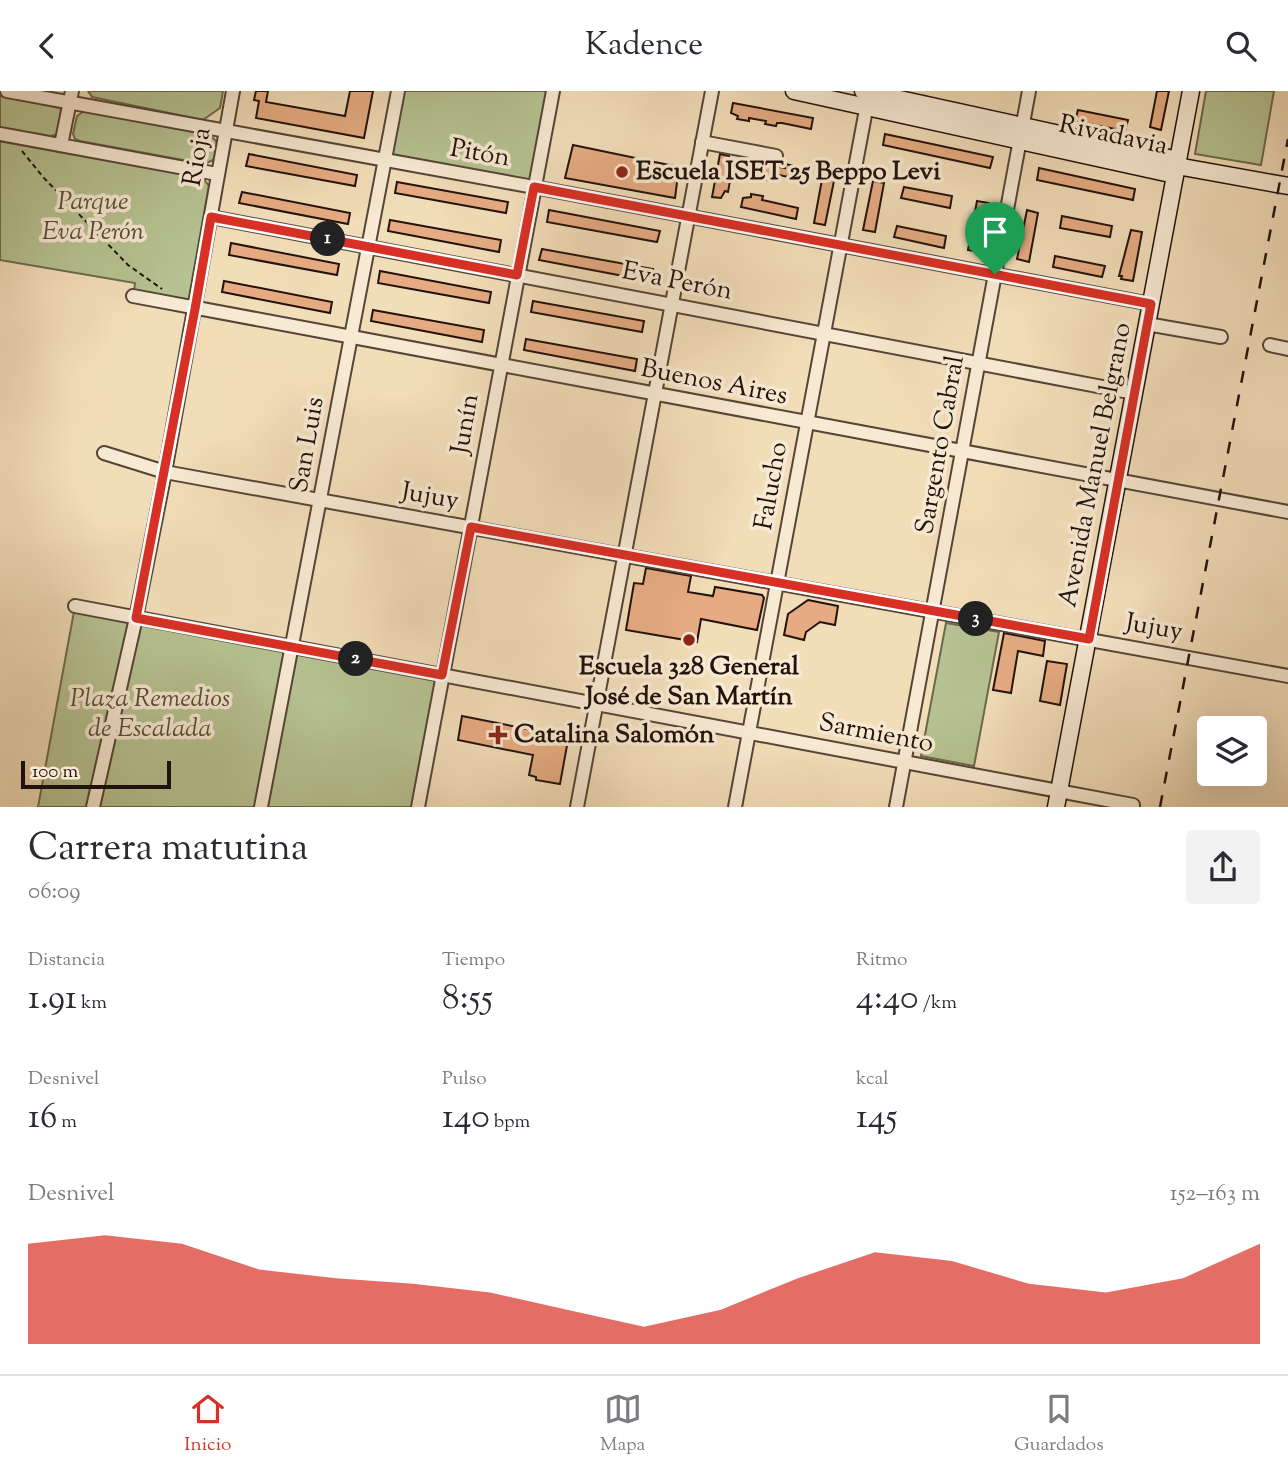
<!DOCTYPE html>
<html lang="es">
<meta charset="utf-8">
<style>
:root{--surface:#fff;--page:#f2f2f3;--text:#2b2b33;--muted:#7c7c81;--line:#e1e1e2;--accent:#d93025}
body{margin:0;font-family:"Sorts Mill Goudy",serif;background:var(--page);color:var(--text);height:100vh;display:flex;flex-direction:column;font-size:26px;white-space:nowrap}
*{box-sizing:border-box;margin:0}
p{font-size:23px;color:var(--muted)}
.icon{flex:none;width:38px;height:38px;fill:none;stroke:currentColor;stroke-width:2;stroke-linecap:round;stroke-linejoin:round}
.map{position:relative;height:716px;overflow:hidden}
.sheet{display:flex;flex-direction:column;background:var(--surface);flex:1}
.sheet>*{flex:none}
.controls{position:absolute;left:1197px;top:625px;display:grid;gap:14px}
.controls a{display:grid;place-items:center;width:70px;height:70px;border-radius:7px;background:var(--surface);box-shadow:0 7px 28px #0002;font-size:35px}
.scale{position:absolute;left:21px;bottom:18px;width:150px;box-sizing:border-box;padding-left:7px;border:4px solid #21120b;border-top:0;font-size:19px;line-height:24px;white-space:nowrap;color:#21120b;-webkit-text-stroke:5px #f7e9d2;paint-order:stroke}
.pin{position:absolute;display:grid;place-items:center;width:60px;height:60px;color:#fff;margin:-72px -30px;border-radius:50% 50% 50% 0;rotate:-45deg;box-shadow:0 0 7px #0007}
.pin .icon{rotate:45deg}
.km{position:absolute;width:35px;height:35px;margin:-18px;border-radius:50%;background:#222;color:#fff;font-size:19px;line-height:35px;text-align:center}
.round{display:grid;place-items:center;flex:none;width:74px;height:74px;border-radius:7px;background:var(--page)}
.overview{display:flex;align-items:center;justify-content:space-between;height:119px;padding:0 28px}
h1{font-size:38px;font-weight:600;line-height:52px}
.metrics{display:grid;grid-template-columns:repeat(3,1fr);gap:10px;height:119px;padding:7px 28px}
.metrics div{display:grid;align-content:center}
.metrics b{font-size:35px;font-weight:600}
.metrics small{font-size:19px;font-weight:400}
.metrics p{font-size:19px}
.chart{height:196px;padding:14px 28px}
.chart p{display:flex;justify-content:space-between}
.chart svg{width:100%;height:126px;margin-top:7px;fill:var(--accent);opacity:.7}
header{display:flex;justify-content:space-between;align-items:center;height:91px;padding:0 28px;background:var(--surface);font-size:32px;font-weight:600}
.menu{display:flex;justify-content:space-around;align-items:center;height:98px;border-top:2px solid var(--line);background:var(--surface);font-size:19px;color:var(--muted)}
.menu a{display:grid;justify-items:center;gap:4px}
.menu .active{color:var(--accent)}
.map>svg:first-child{display:block}
.green{fill:#b6c292;stroke:#6c6a4e;stroke-width:2}
.building{fill:#e6ab82;stroke:#21120b;stroke-width:2}
.lines{fill:none;stroke-linecap:round;stroke-linejoin:round}
.street-casing{stroke:#554536;stroke-width:16}
.secondary-casing{stroke:#21120b;stroke-width:19}
.path{stroke:#21120b;stroke-width:2;stroke-dasharray:5 3.5;stroke-linecap:butt}
.street{stroke:#f7e9d2;stroke-width:12}
.secondary{stroke:#f7e9d2;stroke-width:16}
.rail{stroke:#21120b;stroke-width:2.5;stroke-dasharray:12 12;stroke-linecap:butt}
.route-casing{stroke:#fff;stroke-width:14}
.route{stroke:#d93025;stroke-width:9}
.poi-dot{fill:#8f2418;stroke:#f7e9d2;stroke-width:2.5}
.labels{text-anchor:middle;dominant-baseline:central;stroke-width:7;stroke-linejoin:round;paint-order:stroke}
.street-label{font-size:26px;fill:#21120b;stroke:#f7e9d2}
.poi-label{font-size:26px;font-weight:bold;fill:#21120b;stroke:#f7e9d2;text-anchor:start}
.park-label{font-size:26px;font-style:italic;fill:#55503a;stroke:#f7e9d2}
</style>
<header><svg class="icon" aria-label="back" viewBox="0 0 24 24"><path d="M15 5l-7 7 7 7"/></svg>Kadence<svg class="icon" aria-label="search" viewBox="0 0 24 24"><circle cx="10" cy="10" r="6"/><path d="M15 15l6 6"/></svg></header>
<div class="map">
<svg width="1288" height="716" viewBox="0 0 1288 716">
<rect width="100%" height="100%" fill="#f2ddb9"/>
<filter id="stains"><feTurbulence type="fractalNoise" baseFrequency=".00286" numOctaves="4"/><feColorMatrix values="0 0 0 0 .2 0 0 0 0 .09 0 0 0 0 .02 0 0 0 .5 -.17"/></filter>
<radialGradient id="worn" r=".72"><stop offset=".6" stop-color="#630" stop-opacity="0"/><stop offset="1" stop-color="#630" stop-opacity=".3"/></radialGradient>
<g class="green">
<polygon points="88,0 223,0 220,17 203,29 92,6"/>
<polygon points="398,0 553,0 534,96 385,68"/>
<polygon points="1206,0 1274,0 1261,74 1195,63"/>
<polygon points="0,5 60,17 62,20 58,43 51,45 0,36"/>
<polygon points="84,20 210,44 217,51 215,68 205,73 80,50 75,48 73,43 77,25"/>
<polygon points="0,50 202,86 209,95 190,212 134,200 135,192 0,169"/>
<polygon points="75,515 442,584 418,716 38,716"/>
<polygon points="946,532 999,541 974,675 921,665"/>
</g>
<g class="building">
<polygon points="256,0 268,0 266,11 345,25 350,0 373,0 364,47 256,27 259,10 254,9"/>
<polygon points="1157,0 1169,0 1161,39 1150,36"/>
<polygon points="733,12 813,27 811,38 782,32 777,32 776,35 765,33 766,30 749,27 749,30 737,28 738,25 731,22"/>
<polygon points="1078,19 1128,29 1125,40 1075,30"/>
<polygon points="885,43 993,66 990,77 883,54"/>
<polygon points="573,54 679,76 675,107 565,87"/>
<polygon points="249,63 357,84 355,95 246,75"/>
<polygon points="720,63 729,65 730,72 733,73 728,101 725,100 721,107 712,106"/>
<polygon points="751,71 785,77 785,73 805,77 802,89 775,83 772,87 767,86 767,89 755,87 756,84 749,80"/>
<polygon points="1039,77 1135,98 1133,109 1037,89"/>
<polygon points="823,83 835,85 825,134 814,132"/>
<polygon points="873,90 884,92 875,141 863,139"/>
<polygon points="397,91 508,111 506,122 395,102"/>
<polygon points="904,96 952,105 950,117 901,107"/>
<polygon points="242,101 350,122 348,133 239,112"/>
<polygon points="751,103 763,105 762,109 767,110 798,117 796,128 741,116 743,107 751,106"/>
<polygon points="977,110 989,112 979,161 968,159"/>
<polygon points="549,119 660,140 657,151 547,131"/>
<polygon points="1027,119 1038,122 1029,171 1017,168"/>
<polygon points="1062,125 1112,135 1110,146 1060,137"/>
<polygon points="390,129 501,149 499,161 388,140"/>
<polygon points="897,135 946,145 944,157 894,146"/>
<polygon points="1131,139 1142,141 1133,190 1121,188 1122,185 1119,185"/>
<polygon points="231,152 339,173 337,184 229,164"/>
<polygon points="542,158 653,178 650,190 539,169"/>
<polygon points="1055,165 1105,175 1102,186 1053,176"/>
<polygon points="380,180 491,201 489,212 378,192"/>
<polygon points="224,190 332,211 330,222 222,201"/>
<polygon points="533,210 644,230 642,241 531,221"/>
<polygon points="373,219 484,239 482,251 371,230"/>
<polygon points="526,248 637,268 635,280 524,259"/>
<polygon points="646,477 691,485 688,501 713,505 715,496 762,504 764,507 757,539 701,528 697,551 626,539 634,492 643,493"/>
<polygon points="808,509 838,515 835,534 820,531 806,541 804,549 784,544 788,523"/>
<polygon points="1004,542 1045,550 1043,565 1018,560 1011,602 993,599"/>
<polygon points="1047,570 1067,573 1060,614 1040,610"/>
<polygon points="462,625 552,643 552,646 568,649 560,693 536,689 536,686 529,684 533,664 458,649"/>
</g>
<g class="lines">
<g class="street-casing">
<g id="street">
<polyline points="7,0 534,96 1151,213"/>
<polyline points="0,43 217,83"/>
<polyline points="702,51 776,65"/>
<polyline points="61,54 72,0"/>
<polyline points="211,126 1134,302"/>
<polyline points="133,205 1288,421"/>
<polyline points="1147,233 1221,246"/>
<polyline points="1270,254 1288,258"/>
<polyline points="104,362 165,381 1288,585"/>
<polyline points="75,515 1133,714"/>
<polyline points="93,716 136,527 165,381 233,0"/>
<polyline points="261,716 398,0"/>
<polyline points="418,716 553,0"/>
<polyline points="577,716 712,0"/>
<polyline points="735,716 868,8"/>
<polyline points="896,716 1029,0"/>
</g>
</g>
<g class="secondary-casing">
<g id="secondary">
<polyline points="794,0 1175,84"/>
<polyline points="863,0 1178,69"/>
<polyline points="1177,75 1288,95"/>
<polyline points="1056,716 1191,0"/>
</g>
</g>
<polyline class="path" points="22,60 43,86 128,174 162,198"/>
<use href="#street" class="street"/>
<use href="#secondary" class="secondary"/>
<polyline class="rail" points="1160,716 1288,48"/>
</g>
<g class="lines">
<g class="route-casing">
<polygon id="route" points="534,96 1151,213 1089,548 471,436 442,584 136,527 195,218 211,126 517,184"/>
</g>
<use href="#route" class="route"/>
</g>
<g class="poi-dot">
<circle cx="622" cy="81" r="7"/>
<circle cx="689" cy="549" r="7"/>
<path d="M494.5 633.5h7v7h7v7h-7v7h-7v-7h-7v-7h7z"/>
</g>
<g class="labels">
<g class="street-label">
<text transform="translate(1113 45) rotate(12)">Rivadavia</text>
<text transform="translate(480 63) rotate(10)">Pitón</text>
<text transform="translate(198 66) rotate(-80)">Rioja</text>
<text transform="translate(677 191) rotate(11)">Eva Perón</text>
<text transform="translate(714 292) rotate(11)">Buenos Aires</text>
<text transform="translate(466 333) rotate(-80)">Junín</text>
<text transform="translate(308 354) rotate(-80)">San Luis</text>
<text transform="translate(941 354) rotate(-80)">Sargento Cabral</text>
<text transform="translate(1096 374) rotate(-79)">Avenida Manuel Belgrano</text>
<text transform="translate(772 395) rotate(-80)">Falucho</text>
<text transform="translate(430 406) rotate(10)">Jujuy</text>
<text transform="translate(1154 537) rotate(10)">Jujuy</text>
<text transform="translate(876 643) rotate(11)">Sarmiento</text>
</g>
<g class="poi-label">
<text x="636" y="81">Escuela ISET 25 Beppo Levi</text>
<text x="689" y="576" text-anchor="middle">Escuela 328 General<tspan x="689" dy="30">José de San Martín</tspan></text>
<text x="514" y="644">Catalina Salomón</text>
</g>
<g class="park-label">
<text x="93" y="111">Parque<tspan x="93" dy="30">Eva Perón</tspan></text>
<text x="150" y="608">Plaza Remedios<tspan x="150" dy="30">de Escalada</tspan></text>
</g>
</g>
<rect width="100%" height="100%" filter="url(#stains)"/>
<rect width="100%" height="100%" fill="url(#worn)"/>
</svg>
<div class="controls">
<a><svg class="icon" aria-label="layers" viewBox="0 0 24 24"><path d="M12 4l9 5-9 5-9-5zM3 14l9 5 9-5"/></svg></a>
</div>
<div class="scale">100 m</div>
<div class="pin" style="left:995px;top:183px;background:#1e9e55"><svg class="icon" aria-label="arrive" viewBox="0 0 24 24"><path d="M6 21V4h12l-3 4 3 4H6"/></svg></div>
<b class="km" style="left:328px;top:148px">1</b>
<b class="km" style="left:356px;top:568px">2</b>
<b class="km" style="left:976px;top:528px">3</b>
</div>
<section class="sheet">
<div class="overview"><div><h1>Carrera matutina</h1><p>06:09</p></div><a class="round"><svg class="icon" aria-label="share" viewBox="0 0 24 24"><path d="M12 15V3M7 8l5-5 5 5M5 13v7h14v-7"/></svg></a></div>
<div class="metrics">
<div><p>Distancia</p><b>1.91<small> km</small></b></div>
<div><p>Tiempo</p><b>8:55</b></div>
<div><p>Ritmo</p><b>4:40<small> /km</small></b></div>
</div>
<div class="metrics">
<div><p>Desnivel</p><b>16<small> m</small></b></div>
<div><p>Pulso</p><b>140<small> bpm</small></b></div>
<div><p>kcal</p><b>145</b></div>
</div>
<div class="chart"><p><span>Desnivel</span>152–163 m</p>
<svg viewBox="0 0 160 44" preserveAspectRatio="none"><path d="M0 44V9L10 6L20 9L30 18L40 21L50 23L60 26L70 32L80 38L90 32L100 21L110 12L120 15L130 23L140 26L150 21L160 9V44z"/></svg>
</div>
</section>
<nav class="menu">
<a class="active"><svg class="icon" aria-label="home" viewBox="0 0 24 24"><path d="M3 11l9-7 9 7M6 9v11h12V9"/></svg>Inicio</a>
<a><svg class="icon" aria-label="map" viewBox="0 0 24 24"><path d="M3 6l6-2 6 2 6-2v14l-6 2-6-2-6 2zM9 4v14M15 6v14"/></svg>Mapa</a>
<a><svg class="icon" aria-label="saved" viewBox="0 0 24 24"><path d="M7 4h10v16l-5-4-5 4z"/></svg>Guardados</a>
</nav>
